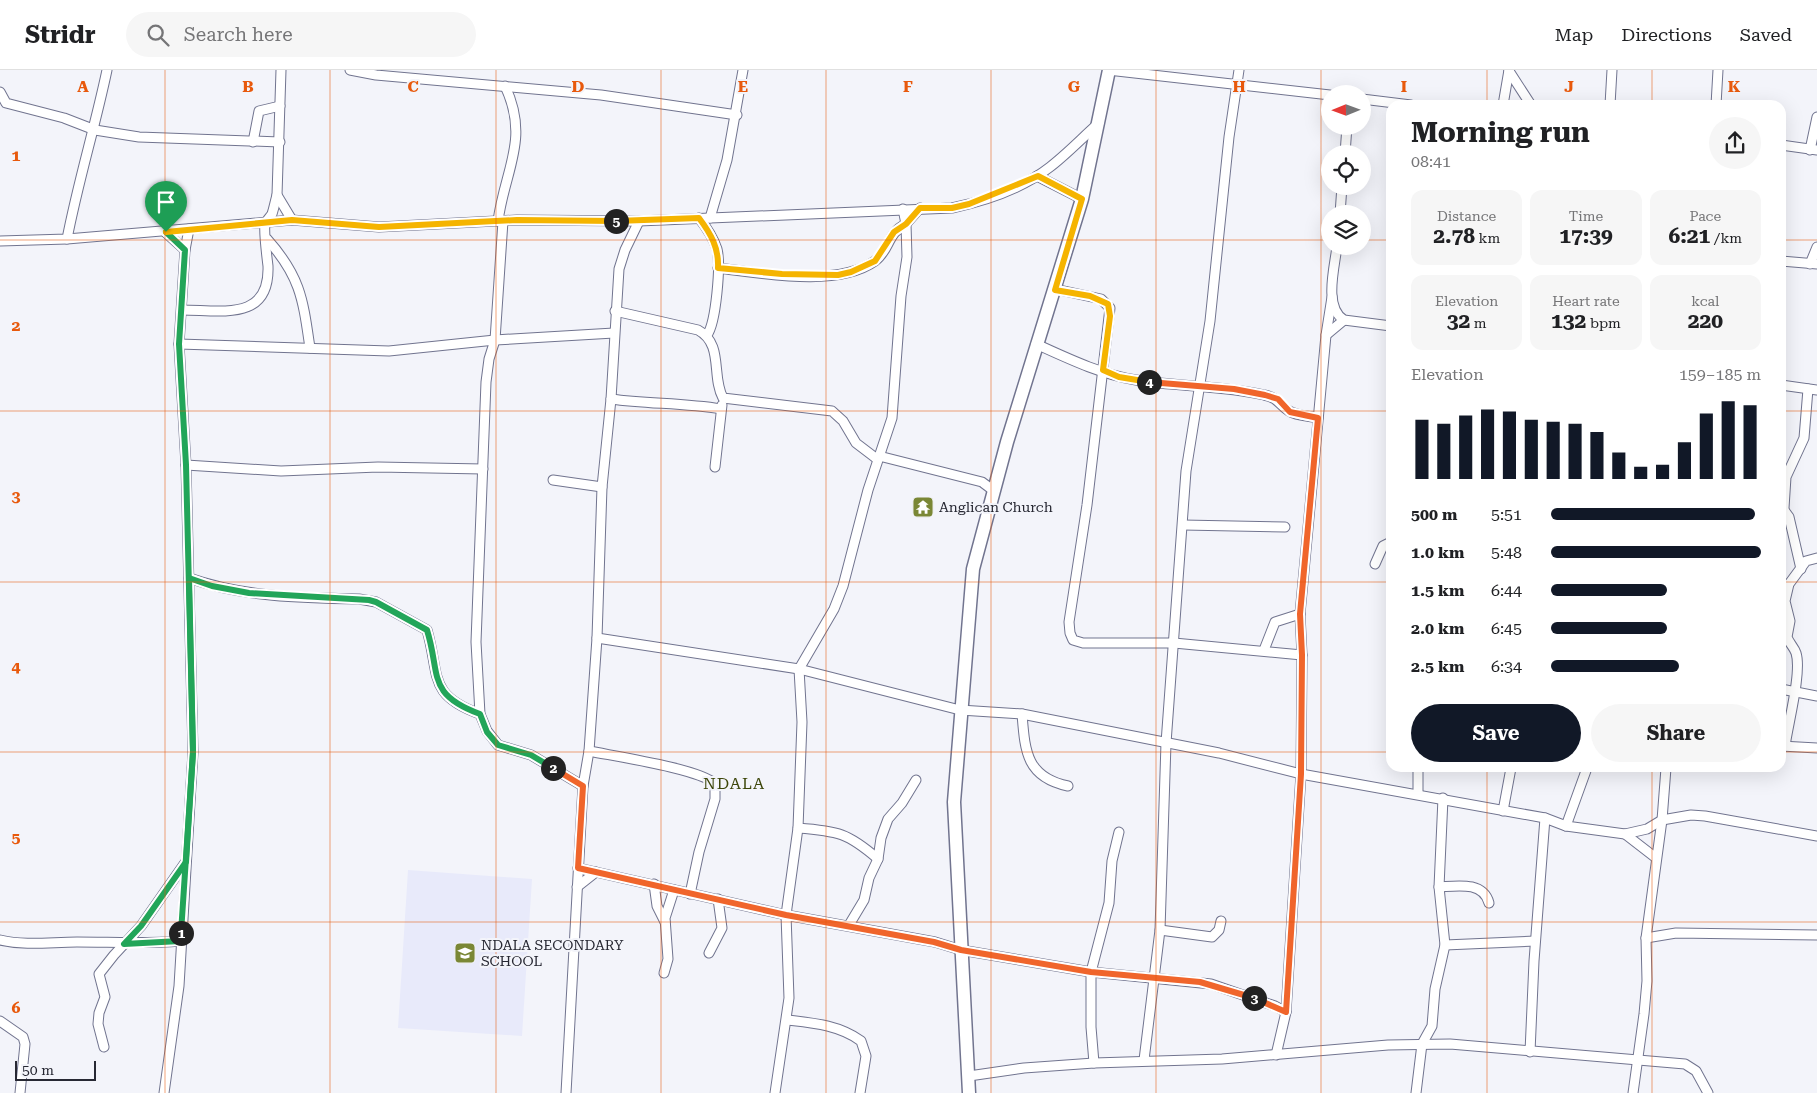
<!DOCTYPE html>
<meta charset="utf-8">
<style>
:root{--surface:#fff;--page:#f6f6f6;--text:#202124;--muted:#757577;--line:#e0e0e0;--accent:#111827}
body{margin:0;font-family:"Roboto Serif",serif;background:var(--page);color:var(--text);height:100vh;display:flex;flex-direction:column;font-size:19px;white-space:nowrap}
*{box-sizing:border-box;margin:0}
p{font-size:16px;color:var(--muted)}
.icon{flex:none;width:28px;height:28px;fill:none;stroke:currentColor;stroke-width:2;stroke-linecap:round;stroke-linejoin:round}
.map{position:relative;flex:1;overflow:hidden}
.panel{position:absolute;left:1386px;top:30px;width:400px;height:672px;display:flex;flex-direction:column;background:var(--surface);border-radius:15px;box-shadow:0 5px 20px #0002}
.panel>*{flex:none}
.needle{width:32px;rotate:269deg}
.controls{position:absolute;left:1321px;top:15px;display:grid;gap:10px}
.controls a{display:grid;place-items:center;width:50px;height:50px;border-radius:50%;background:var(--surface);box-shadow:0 5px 20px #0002;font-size:25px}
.scale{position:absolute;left:15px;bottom:12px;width:81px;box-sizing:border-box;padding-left:5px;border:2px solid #272833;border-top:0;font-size:14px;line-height:18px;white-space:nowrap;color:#272833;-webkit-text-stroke:4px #f3f4fa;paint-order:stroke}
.pin{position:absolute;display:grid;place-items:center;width:42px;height:42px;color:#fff;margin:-51px -21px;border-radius:50% 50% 50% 0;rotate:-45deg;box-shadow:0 0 5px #0007}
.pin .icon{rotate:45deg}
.km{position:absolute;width:25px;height:25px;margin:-12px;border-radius:50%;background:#222;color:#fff;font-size:14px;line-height:25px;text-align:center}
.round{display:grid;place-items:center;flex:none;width:52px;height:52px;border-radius:26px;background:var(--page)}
.summary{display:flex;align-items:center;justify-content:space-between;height:85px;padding:0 25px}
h1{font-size:28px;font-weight:700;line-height:38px}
.figures{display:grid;grid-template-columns:repeat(3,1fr);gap:8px;height:85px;padding:5px 25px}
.figures div{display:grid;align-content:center;border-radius:12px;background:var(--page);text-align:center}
.figures b{font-size:21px;font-weight:700}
.figures small{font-size:14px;font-weight:400}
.figures p{font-size:14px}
.chart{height:140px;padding:10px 25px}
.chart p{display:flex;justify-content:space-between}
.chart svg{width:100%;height:90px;margin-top:5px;stroke:var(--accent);stroke-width:6}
.primary-button{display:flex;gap:10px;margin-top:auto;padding:10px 25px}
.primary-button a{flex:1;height:58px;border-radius:30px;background:var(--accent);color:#fff;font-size:20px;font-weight:700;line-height:58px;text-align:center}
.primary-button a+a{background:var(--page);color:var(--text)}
ul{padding:0 25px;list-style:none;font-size:16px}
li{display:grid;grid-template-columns:80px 60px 1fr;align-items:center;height:38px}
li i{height:12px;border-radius:6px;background:var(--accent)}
header{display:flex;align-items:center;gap:30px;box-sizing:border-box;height:70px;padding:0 25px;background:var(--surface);border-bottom:1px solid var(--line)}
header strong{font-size:24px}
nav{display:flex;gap:28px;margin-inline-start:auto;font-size:18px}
.search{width:350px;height:45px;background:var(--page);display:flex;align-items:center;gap:12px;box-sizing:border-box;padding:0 18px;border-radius:28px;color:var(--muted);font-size:19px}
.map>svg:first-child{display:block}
.built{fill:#e8eafa}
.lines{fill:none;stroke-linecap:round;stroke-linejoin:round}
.street-casing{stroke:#71748f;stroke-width:11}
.secondary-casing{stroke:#71748f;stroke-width:15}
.street{stroke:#fff;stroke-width:9}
.secondary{stroke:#fff;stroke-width:12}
.split-1-casing{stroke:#fff;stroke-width:10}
.split-2-casing{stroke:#fff;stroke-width:10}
.split-3-casing{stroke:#fff;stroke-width:10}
.split-4-casing{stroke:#fff;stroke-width:10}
.split-5-casing{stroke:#fff;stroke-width:10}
.split-6-casing{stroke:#fff;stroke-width:10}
.split-1{stroke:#22a559;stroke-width:6}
.split-2{stroke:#22a559;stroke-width:6}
.split-3{stroke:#f0652b;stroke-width:6}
.split-4{stroke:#f0652b;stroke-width:6}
.split-5{stroke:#f5b400;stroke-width:6}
.split-6{stroke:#f5b400;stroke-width:6}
.grid{fill:none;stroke:#e8590c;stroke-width:1;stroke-opacity:0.55}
.labels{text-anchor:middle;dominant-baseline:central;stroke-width:4;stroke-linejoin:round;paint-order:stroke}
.poi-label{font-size:14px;fill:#272833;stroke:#f3f4fa;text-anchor:start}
.quarter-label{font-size:16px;letter-spacing:1px;fill:#3d460a;stroke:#f3f4fa}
.grid-label{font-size:16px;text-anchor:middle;font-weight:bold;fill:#e8590c;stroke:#f3f4fa;stroke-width:4;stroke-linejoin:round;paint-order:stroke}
</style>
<header>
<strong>Stridr</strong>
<div class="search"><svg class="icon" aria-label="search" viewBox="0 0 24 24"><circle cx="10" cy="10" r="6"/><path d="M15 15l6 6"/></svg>Search here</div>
<nav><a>Map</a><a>Directions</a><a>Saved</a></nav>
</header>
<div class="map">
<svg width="1817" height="1023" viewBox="0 0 1817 1023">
<rect width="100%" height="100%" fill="#f3f4fa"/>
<polygon class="built" points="408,800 532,809 522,966 398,958"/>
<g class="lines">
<g class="street-casing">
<g id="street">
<polyline points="281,0 277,125 292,150"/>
<polyline points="350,0 376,5 601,25 737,45"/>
<polyline points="1108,0 1330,25"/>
<polyline points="1509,1 1531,35"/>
<polyline points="0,22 6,33 64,48 95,60 139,67 280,72"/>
<polyline points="1362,29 1411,35"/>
<polyline points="1503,35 1509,0"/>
<polyline points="1610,35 1612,0"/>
<polyline points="1716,35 1718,0"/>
<polyline points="253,72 259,41 280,36"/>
<polyline points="1781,75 1817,80"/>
<polyline points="1810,80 1817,47"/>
<polyline points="1345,84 1347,56"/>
<polyline points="1037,106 1082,129"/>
<polyline points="1340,144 1342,116"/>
<path d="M699,148C707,158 713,167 717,179C721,195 716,253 707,265"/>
<polyline points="710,148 727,90 743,0"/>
<path d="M498,151C505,99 530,69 505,16"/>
<polyline points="503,151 495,270 489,289 486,312 476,572 480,644 487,661 498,675 531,685 583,716"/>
<polyline points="165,162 185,180"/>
<path d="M67,169C78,112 95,57 107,0"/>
<path d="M267,169C301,207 303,230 310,278"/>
<path d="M0,171L67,169L292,150L379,157L517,150L639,151L952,138C985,131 1023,118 1050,97C1067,84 1083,67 1099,53"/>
<path d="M1337,176C1335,196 1323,237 1344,250L1391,256"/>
<polyline points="1781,191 1817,194"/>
<polyline points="1810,194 1817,177"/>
<path d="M718,198C762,203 837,218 875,191C890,180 887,163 906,154L903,139"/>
<polyline points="1055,219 1101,229 1110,238 1087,435 1069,552 1070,563 1073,570 1083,573 1174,573 1302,585"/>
<path d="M182,240C221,240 270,252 268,196C267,188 264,160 265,154C266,151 270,147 272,144C274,138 275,132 277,125"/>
<path d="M615,241L698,260C724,274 711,306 723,328L832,341L843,351L856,373L877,389"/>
<polyline points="1326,265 1344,250"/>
<polyline points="179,274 389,281 495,270 614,263"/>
<path d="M1036,274C1069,289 1100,304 1136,310C1179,317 1222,315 1264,325C1279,328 1278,334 1289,341C1297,346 1309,346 1318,348"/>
<polyline points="1781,315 1817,320"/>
<path d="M611,329C648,334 684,333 721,339"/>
<polyline points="879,386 982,412 994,421"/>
<polyline points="186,395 281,401 378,397 483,399"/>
<polyline points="715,397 722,335"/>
<polyline points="553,410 602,417"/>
<polyline points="1781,436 1789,447 1801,499"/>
<polyline points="1784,438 1786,407 1804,368 1808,319"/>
<polyline points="1183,455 1285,457"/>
<polyline points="1375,494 1383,476 1391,472"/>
<path d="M189,508C243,527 301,528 359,529L376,532L427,560C440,605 427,625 480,644"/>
<polyline points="597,568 799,599 960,640 1022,644 1219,683 1301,704 1545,748 1566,756 1625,764 1647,759 1662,750 1691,745 1705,746 1817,766"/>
<polyline points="1264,580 1275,552 1300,544"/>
<polyline points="1781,619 1817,626"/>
<path d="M1022,644C1025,681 1026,707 1068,716"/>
<polyline points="1781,676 1817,678"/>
<path d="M1785,676C1788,654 1802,602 1796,583C1794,577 1789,573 1787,567L1790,551L1785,531L1789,514L1806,491L1817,488"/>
<path d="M589,681C613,686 701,699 715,714V729L699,782L690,824"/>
<polyline points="1418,698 1418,724"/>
<polyline points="1503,741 1511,698"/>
<polyline points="1566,756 1587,698"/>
<path d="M798,758C838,761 848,763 878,789"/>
<polyline points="1625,764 1656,788"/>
<polyline points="578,798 786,845 935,872 961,880 1091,902 1211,914 1275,936 1286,942"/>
<polyline points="654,814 657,836 665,852"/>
<polyline points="577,817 596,802"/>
<path d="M1439,817C1457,816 1483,811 1489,833"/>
<polyline points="849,855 864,830 869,808 878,789 881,768 888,749 902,733 916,710"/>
<polyline points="1160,860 1212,867 1219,860 1221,851"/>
<polyline points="1646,868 1676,863 1817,865"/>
<path d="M0,870C26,876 51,872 77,872C112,872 146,874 181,871"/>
<polyline points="1445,875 1535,871"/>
<polyline points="709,883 722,858 718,829"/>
<polyline points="664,903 668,889 665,848 674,820"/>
<path d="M787,950C813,953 839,955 861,971L866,986L860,1023"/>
<polyline points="0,951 23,967 25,974 20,1023"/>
<polyline points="104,977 98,954 99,943 105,927 99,904 114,885 141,856 185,793"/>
<polyline points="1530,982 1534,891 1545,748"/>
<polyline points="1276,985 1286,942 1301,704 1302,585 1300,544 1326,265 1332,227"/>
<polyline points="1144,990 1160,860 1166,673 1186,401 1210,251 1229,67 1239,0"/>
<polyline points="1094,993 1091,957 1091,902 1109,833 1112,791 1119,762"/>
<polyline points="969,1006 1024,998 1094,993 1222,989 1388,975 1450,974 1685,994 1696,1001 1708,1023"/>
<polyline points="164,1023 179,916 193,682 186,395 179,274 185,180 189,159"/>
<polyline points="566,1023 583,716 589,681 597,568 602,417 611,329 619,199 625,180 639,151"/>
<polyline points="775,1023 789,928 786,845 798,758 802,652 799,599 834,539 843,516 868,420 892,348 901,226 907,187 906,154 920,138"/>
<polyline points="1416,1023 1422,974 1432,956 1435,919 1445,875 1439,817 1443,728"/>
<polyline points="1633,1023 1644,944 1647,911 1646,868 1662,750 1666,698"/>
</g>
</g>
<g class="secondary-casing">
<polyline id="secondary" points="969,1023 954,732 973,499 1007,372 1082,129 1109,0"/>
</g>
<use href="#street" class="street"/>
<use href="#secondary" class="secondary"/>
</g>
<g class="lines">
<g class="split-1-casing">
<polyline id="split-1" points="166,162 185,180 179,274 186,395 193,682 186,792 141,856 124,874 180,871 181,863"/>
</g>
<g class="split-2-casing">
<path id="split-2" d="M181,863L193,682L189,508L212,516L249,523L369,530L376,532L427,560C441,605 426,624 480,644L487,662L498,675L531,685L553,698"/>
</g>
<g class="split-3-casing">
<polyline id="split-3" points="553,698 583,716 578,798 786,845 934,872 961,880 1091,902 1200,912 1254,928"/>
</g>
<g class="split-4-casing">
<polyline id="split-4" points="1149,312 1234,319 1265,325 1278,329 1290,342 1318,348 1300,544 1302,585 1301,704 1286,942 1254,928"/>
</g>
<g class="split-5-casing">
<path id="split-5" d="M616,151L699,148C711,164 719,178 718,198L782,204L838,205L851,202L875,191L894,162L906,154L920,138H952L969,134L1038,106L1082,129L1055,220L1090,226L1108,234L1110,246L1103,300L1119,307L1149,312"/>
</g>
<g class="split-6-casing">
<polyline id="split-6" points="166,162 292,150 379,157 517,150 616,151"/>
</g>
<use href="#split-1" class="split-1"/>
<use href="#split-2" class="split-2"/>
<use href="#split-3" class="split-3"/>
<use href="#split-4" class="split-4"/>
<use href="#split-5" class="split-5"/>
<use href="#split-6" class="split-6"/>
</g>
<path class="grid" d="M165,0V1023M330,0V1023M496,0V1023M661,0V1023M826,0V1023M991,0V1023M1156,0V1023M1321,0V1023M1487,0V35M1652,0V35M0,170H1330M1362,170H1391M1781,170H1817M0,341H1391M1781,341H1817M0,512H1391M1781,512H1817M0,682H1391M1781,682H1817M1487,698V1023M1652,698V1023M0,852H1817"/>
<defs>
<g id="temple-square" transform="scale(1.125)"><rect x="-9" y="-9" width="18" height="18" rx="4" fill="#7a8735" stroke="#f3f4fa"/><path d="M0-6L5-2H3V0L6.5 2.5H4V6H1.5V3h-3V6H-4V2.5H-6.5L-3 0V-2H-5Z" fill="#fff"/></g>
<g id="school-square" transform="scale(1.125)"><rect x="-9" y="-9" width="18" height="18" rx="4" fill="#7a8735" stroke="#f3f4fa"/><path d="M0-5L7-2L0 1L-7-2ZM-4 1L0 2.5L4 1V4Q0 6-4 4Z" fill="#fff"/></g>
</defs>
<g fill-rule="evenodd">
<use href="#temple-square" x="923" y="437"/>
<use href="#school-square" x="465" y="883"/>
</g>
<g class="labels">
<g class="poi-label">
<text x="939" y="437">Anglican Church</text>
<text x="481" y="875">NDALA SECONDARY<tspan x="481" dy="16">SCHOOL</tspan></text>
</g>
<g class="quarter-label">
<text x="734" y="713">NDALA</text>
</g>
</g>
<g class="grid-label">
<text x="83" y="22">A</text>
<text x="248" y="22">B</text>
<text x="413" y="22">C</text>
<text x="578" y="22">D</text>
<text x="743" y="22">E</text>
<text x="908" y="22">F</text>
<text x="1074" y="22">G</text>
<text x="1239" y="22">H</text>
<text x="1404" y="22">I</text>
<text x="1569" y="22">J</text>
<text x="1734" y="22">K</text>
<text x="16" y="91">1</text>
<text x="16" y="261">2</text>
<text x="16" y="432">3</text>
<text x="16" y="602">4</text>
<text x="16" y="773">5</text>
<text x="16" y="943">6</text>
</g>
</svg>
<div class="controls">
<a><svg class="needle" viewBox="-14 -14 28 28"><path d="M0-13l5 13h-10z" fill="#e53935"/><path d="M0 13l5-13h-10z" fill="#757577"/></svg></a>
<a><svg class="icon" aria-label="locate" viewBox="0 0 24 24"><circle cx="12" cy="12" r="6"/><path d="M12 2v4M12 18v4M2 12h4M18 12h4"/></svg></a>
<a><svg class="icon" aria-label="layers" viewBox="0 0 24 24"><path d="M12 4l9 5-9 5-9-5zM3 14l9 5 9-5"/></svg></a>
</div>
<div class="scale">50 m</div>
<div class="pin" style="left:166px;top:162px;background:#1e9e55"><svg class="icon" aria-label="arrive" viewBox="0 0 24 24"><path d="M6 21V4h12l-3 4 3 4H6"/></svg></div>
<b class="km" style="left:181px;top:863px">1</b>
<b class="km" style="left:553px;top:698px">2</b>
<b class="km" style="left:1254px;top:928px">3</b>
<b class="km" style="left:1149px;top:312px">4</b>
<b class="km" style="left:616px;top:151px">5</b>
<section class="panel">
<div class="summary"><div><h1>Morning run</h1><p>08:41</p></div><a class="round"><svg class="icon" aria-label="share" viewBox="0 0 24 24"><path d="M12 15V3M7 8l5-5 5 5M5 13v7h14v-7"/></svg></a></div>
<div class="figures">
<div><p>Distance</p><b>2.78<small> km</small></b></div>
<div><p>Time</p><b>17:39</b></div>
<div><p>Pace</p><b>6:21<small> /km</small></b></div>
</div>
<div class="figures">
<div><p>Elevation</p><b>32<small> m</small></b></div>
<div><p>Heart rate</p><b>132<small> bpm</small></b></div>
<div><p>kcal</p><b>220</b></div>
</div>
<div class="chart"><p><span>Elevation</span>159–185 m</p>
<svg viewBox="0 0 160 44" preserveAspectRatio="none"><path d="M5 44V15M15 44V17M25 44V13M35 44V10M45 44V11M55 44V15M65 44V16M75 44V17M85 44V21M95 44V31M105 44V38M115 44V37M125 44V26M135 44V12M145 44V6M155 44V8"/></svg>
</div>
<ul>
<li><b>500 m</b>5:51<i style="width:97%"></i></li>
<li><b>1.0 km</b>5:48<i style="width:100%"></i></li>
<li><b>1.5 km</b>6:44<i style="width:55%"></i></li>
<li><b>2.0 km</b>6:45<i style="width:55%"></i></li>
<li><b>2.5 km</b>6:34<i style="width:61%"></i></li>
</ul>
<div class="primary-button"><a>Save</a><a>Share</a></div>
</section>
</div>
